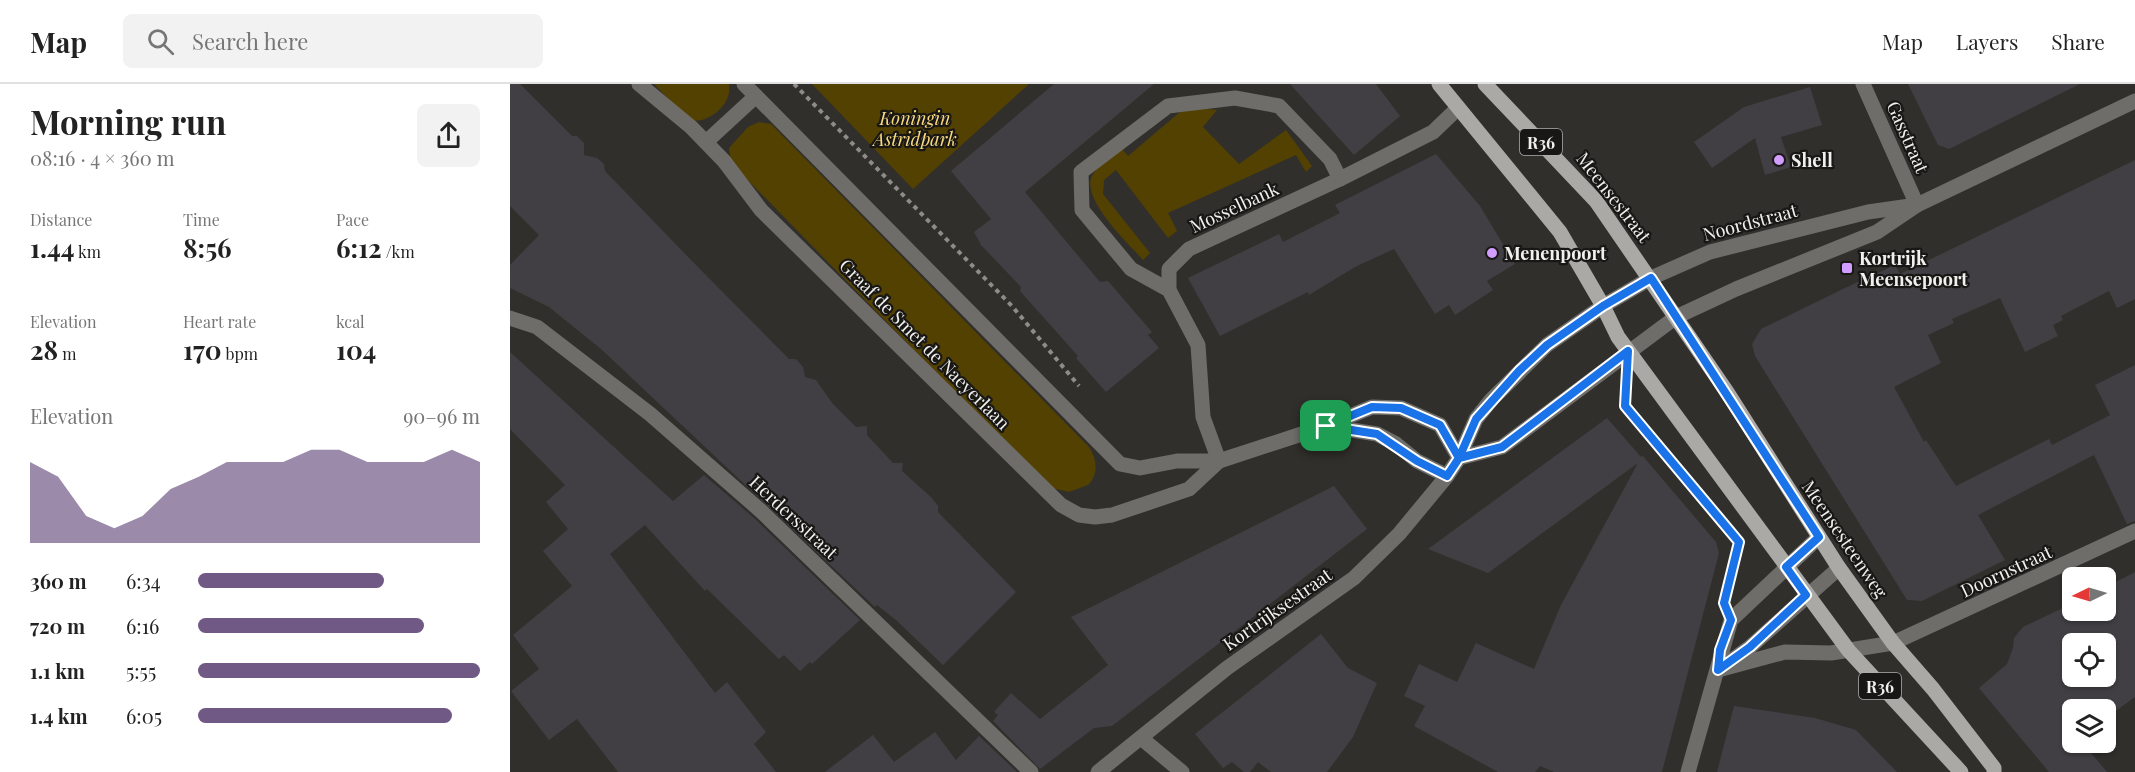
<!DOCTYPE html>
<meta charset="utf-8">
<style>
:root{--surface:#fff;--page:#f2f2f2;--text:#222;--muted:#767676;--line:#e0e0e0;--accent:#715985}
body{margin:0;font-family:"Playfair Display",serif;background:var(--page);color:var(--text);height:100vh;display:flex;flex-direction:column;font-size:22px;white-space:nowrap}
*{box-sizing:border-box;margin:0}
p{font-size:20px;color:var(--muted)}
.icon{flex:none;width:33px;height:33px;fill:none;stroke:currentColor;stroke-width:2;stroke-linecap:round;stroke-linejoin:round}
.map{position:relative;flex:1;overflow:hidden}
.sheet{display:flex;flex-direction:column;background:var(--surface);width:510px}
.sheet>*{flex:none}
.needle{width:39px;rotate:265deg}
.tools{position:absolute;left:1552px;top:483px;display:grid;gap:12px}
.tools a{display:grid;place-items:center;width:54px;height:54px;border-radius:9px;background:var(--surface);box-shadow:0 2px 4px #0004;font-size:30px}
.pin{position:absolute;display:grid;place-items:center;width:51px;height:51px;color:#fff;margin:-26px;border-radius:12px;box-shadow:0 3px 9px #0006}
.round{display:grid;place-items:center;flex:none;width:63px;height:63px;border-radius:9px;background:var(--page)}
.summary{display:flex;align-items:center;justify-content:space-between;height:102px;padding:0 30px}
h1{font-size:33px;font-weight:700;line-height:45px}
.figures{display:grid;grid-template-columns:repeat(3,1fr);gap:9px;height:102px;padding:6px 30px}
.figures div{display:grid;align-content:center}
.figures b{font-size:26px;font-weight:700}
.figures small{font-size:16px;font-weight:400}
.figures p{font-size:16px}
.chart{height:168px;padding:12px 30px}
.chart p{display:flex;justify-content:space-between}
.chart svg{width:100%;height:108px;margin-top:6px;fill:var(--accent);opacity:.7}
ul{padding:0 30px;list-style:none;font-size:20px}
li{display:grid;grid-template-columns:96px 72px 1fr;align-items:center;height:45px}
li i{height:15px;border-radius:8px;background:var(--accent)}
header{display:flex;align-items:center;gap:36px;box-sizing:border-box;height:84px;padding:0 30px;background:var(--surface);border-bottom:2px solid var(--line)}
header strong{font-size:28px}
nav{display:flex;gap:33px;margin-inline-start:auto;font-size:21px}
.search{width:420px;height:54px;background:var(--page);display:flex;align-items:center;gap:15px;box-sizing:border-box;padding:0 21px;border-radius:9px;color:var(--muted);font-size:22px}
main{display:flex;flex:1;min-height:0}
.map>svg:first-child{display:block}
.green{fill:#534102}
.building{fill:#413f43;fill-rule:evenodd}
.lines{fill:none;stroke-linecap:round;stroke-linejoin:round}
.path{stroke:#8d8c88;stroke-width:4;stroke-dasharray:4.5 4.5;stroke-linecap:butt}
.minor{stroke:#6e6d6a;stroke-width:15}
.major{stroke:#aba9a5;stroke-width:15}
.route-casing{stroke:#fff;stroke-width:12}
.route{stroke:#1a73e8;stroke-width:8}
.poi-dot{fill:#d19dfe;stroke:#181715;stroke-width:2}
.labels{text-anchor:middle;dominant-baseline:central;stroke-width:4.5;stroke-linejoin:round;paint-order:stroke}
.shield{fill:#181715;stroke:#b0afac;stroke-width:1.5}
.shield-label{font-size:16px;font-weight:bold;fill:#f1f0ed}
.park-label{font-size:18px;font-style:italic;fill:#fbdb80;stroke:#181715}
.street-label{font-size:18px;fill:#f1f0ed;stroke:#181715}
.poi-label{font-size:18px;font-weight:bold;fill:#f1f0ed;stroke:#181715;text-anchor:start}
</style>
<header>
<strong>Map</strong>
<div class="search"><svg class="icon" aria-label="search" viewBox="0 0 24 24"><circle cx="10" cy="10" r="6"/><path d="M15 15l6 6"/></svg>Search here</div>
<nav><a>Map</a><a>Layers</a><a>Share</a></nav>
</header>
<main>
<section class="sheet">
<div class="summary"><div><h1>Morning run</h1><p>08:16 · 4 × 360 m</p></div><a class="round"><svg class="icon" aria-label="share" viewBox="0 0 24 24"><path d="M12 15V3M7 8l5-5 5 5M5 13v7h14v-7"/></svg></a></div>
<div class="figures">
<div><p>Distance</p><b>1.44<small> km</small></b></div>
<div><p>Time</p><b>8:56</b></div>
<div><p>Pace</p><b>6:12<small> /km</small></b></div>
</div>
<div class="figures">
<div><p>Elevation</p><b>28<small> m</small></b></div>
<div><p>Heart rate</p><b>170<small> bpm</small></b></div>
<div><p>kcal</p><b>104</b></div>
</div>
<div class="chart"><p><span>Elevation</span>90–96 m</p>
<svg viewBox="0 0 160 44" preserveAspectRatio="none"><path d="M0 44V11L10 17L20 33L30 38L40 33L50 22L60 17L70 11L80 11L90 11L100 6L110 6L120 11L130 11L140 11L150 6L160 11V44z"/></svg>
</div>
<ul>
<li><b>360 m</b>6:34<i style="width:66%"></i></li>
<li><b>720 m</b>6:16<i style="width:80%"></i></li>
<li><b>1.1 km</b>5:55<i style="width:100%"></i></li>
<li><b>1.4 km</b>6:05<i style="width:90%"></i></li>
</ul>
</section>
<div class="map">
<svg width="1625" height="688" viewBox="0 0 1625 688">
<rect width="100%" height="100%" fill="#312f2b"/>
<g class="green">
<path d="M144,0H219C223,20 198,41 179,36Z"/>
<polygon points="302,0 519,0 403,105"/>
<path d="M676,23L707,26L693,43L729,80L776,46L802,82L796,88L786,71L658,129L667,147L658,154L606,86L594,96L593,110L640,169L633,176C618,159 568,113 583,90C589,81 603,73 612,65L618,72Z"/>
<path d="M249,38L261,40L579,363C587,375 589,390 578,401L559,408L538,403L225,83L221,77L219,64L238,43Z"/>
</g>
<g class="building">
<polygon points="0,0 10,0 62,52 67,52 74,59 74,71 87,74 94,80 95,87 182,177 279,275 286,275 293,283 295,293 306,296 323,320 346,343 357,342 357,351 383,379 393,379 392,387 422,414 428,422 428,428 506,508 433,581 386,536 367,521 365,523 91,265 39,223 0,204 0,181 29,151 0,122"/>
<polygon points="544,0 644,0 515,108 590,198 598,197 642,248 638,251 649,264 596,308 566,274 568,272 510,207 511,203 471,161 464,148 481,135 441,87"/>
<polygon points="780,0 866,0 890,32 844,71"/>
<polygon points="1398,0 1570,0 1439,65 1428,61"/>
<polygon points="1300,3 1312,41 1271,53 1281,83 1255,91 1245,54 1202,84 1184,58 1234,23"/>
<polygon points="926,70 970,122 1005,180 977,197 983,206 945,231 939,221 925,230 884,165 845,183 799,211 798,208 710,252 678,194 769,150 773,158 830,129 825,121"/>
<polygon points="1625,76 1625,215 1607,224 1599,207 1551,232 1553,236 1543,241 1548,252 1515,268 1490,214 1442,235 1444,239 1418,251 1431,279 1384,303 1414,358 1416,356 1446,402 1539,355 1542,361 1600,331 1585,301 1625,281 1625,437 1617,440 1584,371 1468,431 1495,476 1412,517 1397,516 1245,272 1242,260 1251,245 1335,204 1385,181 1390,190"/>
<polygon points="0,268 163,417 194,391 244,434 350,536 302,580 300,578 290,587 274,571 269,575 197,505 195,507 135,441 100,470 205,609 217,598 256,648 244,660 266,688 108,688 67,635 39,656 1,607 29,585 3,551 62,502 33,467 58,445 36,418 55,401 0,345"/>
<polygon points="1097,334 1131,373 1132,371 1206,458 1209,469 1152,688 1044,688 1030,682 1025,688 988,688 904,642 915,622 894,612 909,580 947,598 966,559 1024,585 1051,521 1128,379 978,489 918,465"/>
<polygon points="824,402 857,445 602,642 584,644 530,685 483,637 488,631 484,628 501,609 530,635 598,581 561,533"/>
<path d="M1625,488V613L1596,634V626H1563V658H1572L1597,688H1539L1469,604L1497,580L1503,564L1504,554L1513,543L1563,519V526H1596V503ZM1563,560H1596V592H1563Z"/>
<polygon points="811,550 838,584 867,599 843,653 817,688 761,688 748,678 740,688 734,688 722,678 713,684 685,650"/>
<polygon points="1224,622 1305,634 1346,646 1387,688 1207,688"/>
<polygon points="425,648 446,676 469,652 507,688 315,688 363,651 384,678"/>
</g>
<g class="lines">
<g class="path">
<polyline points="284,0 502,222 569,302"/>
<polyline points="1116,304 1115,322 1214,440"/>
<polyline points="1217,507 1229,458"/>
</g>
<g class="minor">
<polyline points="129,0 181,43 214,77 251,126 551,421 569,431 585,433 602,431 679,405 709,377"/>
<polyline points="234,0 610,380 630,384 667,377 709,377 816,342 862,323 891,324 930,341 949,374"/>
<polyline points="1353,0 1407,121"/>
<polyline points="196,58 246,12"/>
<polyline points="659,206 621,185 572,126 571,88 658,22 725,14 769,22 820,75 830,95"/>
<polyline points="0,234 27,243 140,330 251,427 521,688"/>
<polyline points="816,342 867,350 886,360 907,377 937,392"/>
<polyline points="949,374 992,363 1166,233 1226,205 1367,148 1407,121 1625,17"/>
<polyline points="709,377 693,333 688,261 659,206 659,185 679,165 830,95 923,48 948,24"/>
<polyline points="1218,579 1240,563 1329,484"/>
<polyline points="1208,586 1275,568 1321,569 1383,559 1625,447"/>
<polyline points="631,654 672,688"/>
<polyline points="588,688 717,584 844,494 889,450 937,392 949,374 966,335 982,315 1037,261 1093,222 1141,194 1200,168 1358,128 1407,121"/>
<polyline points="1178,688 1221,536 1309,453"/>
</g>
<g class="major">
<polyline points="929,0 1050,148 1093,222 1108,253 1339,567 1451,688"/>
<polyline points="975,0 1086,117 1217,308 1329,484 1383,559 1423,605 1484,684 1484,688"/>
</g>
</g>
<g class="lines">
<g class="route-casing">
<polyline id="route" points="816,342 867,350 907,377 937,392 949,374 992,363 1118,267 1115,322 1229,458 1214,519 1221,536 1210,566 1208,586 1240,563 1296,511 1276,483 1309,453 1141,194 1093,222 1037,261 1009,287 966,335 949,374 930,341 891,324 862,323 816,342"/>
</g>
<use href="#route" class="route"/>
</g>
<g class="poi-dot">
<circle cx="1269" cy="76" r="6"/>
<circle cx="982" cy="169" r="6"/>
<rect x="1331" y="178" width="12" height="12" rx="3"/>
</g>
<g class="labels">
<g class="shield">
<rect x="1010" y="45" width="42" height="26" rx="4.5"/>
<rect x="1349" y="589" width="42" height="26" rx="4.5"/>
</g>
<g class="shield-label">
<text x="1031" y="58">R36</text>
<text x="1370" y="602">R36</text>
</g>
<g class="park-label">
<text x="405" y="34">Koningin<tspan x="405" dy="21">Astridpark</tspan></text>
</g>
<g class="street-label">
<text transform="translate(1398 53) rotate(66)">Gasstraat</text>
<text transform="translate(1104 113) rotate(52)">Meensestraat</text>
<text transform="translate(724 123) rotate(-25)">Mosselbank</text>
<text transform="translate(1240 138) rotate(-15)">Noordstraat</text>
<text transform="translate(415 260) rotate(45)">Graaf de Smet de Naeyerlaan</text>
<text transform="translate(284 433) rotate(43)">Herdersstraat</text>
<text transform="translate(1335 455) rotate(56)">Meensesteenweg</text>
<text transform="translate(1496 487) rotate(-25)">Doornstraat</text>
<text transform="translate(767 525) rotate(-35)">Kortrijksestraat</text>
</g>
<g class="poi-label">
<text x="1281" y="76">Shell</text>
<text x="994" y="169">Menenpoort</text>
<text x="1349" y="174">Kortrijk<tspan x="1349" dy="21">Meensepoort</tspan></text>
</g>
</g>
</svg>
<div class="tools">
<a><svg class="needle" viewBox="-14 -14 28 28"><path d="M0-13l5 13h-10z" fill="#e53935"/><path d="M0 13l5-13h-10z" fill="#767676"/></svg></a>
<a><svg class="icon" aria-label="locate" viewBox="0 0 24 24"><circle cx="12" cy="12" r="6"/><path d="M12 2v4M12 18v4M2 12h4M18 12h4"/></svg></a>
<a><svg class="icon" aria-label="layers" viewBox="0 0 24 24"><path d="M12 4l9 5-9 5-9-5zM3 14l9 5 9-5"/></svg></a>
</div>
<div class="pin" style="left:816px;top:342px;background:#1e9e55"><svg class="icon" aria-label="arrive" viewBox="0 0 24 24"><path d="M6 21V4h12l-3 4 3 4H6"/></svg></div>
</div>
</main>
